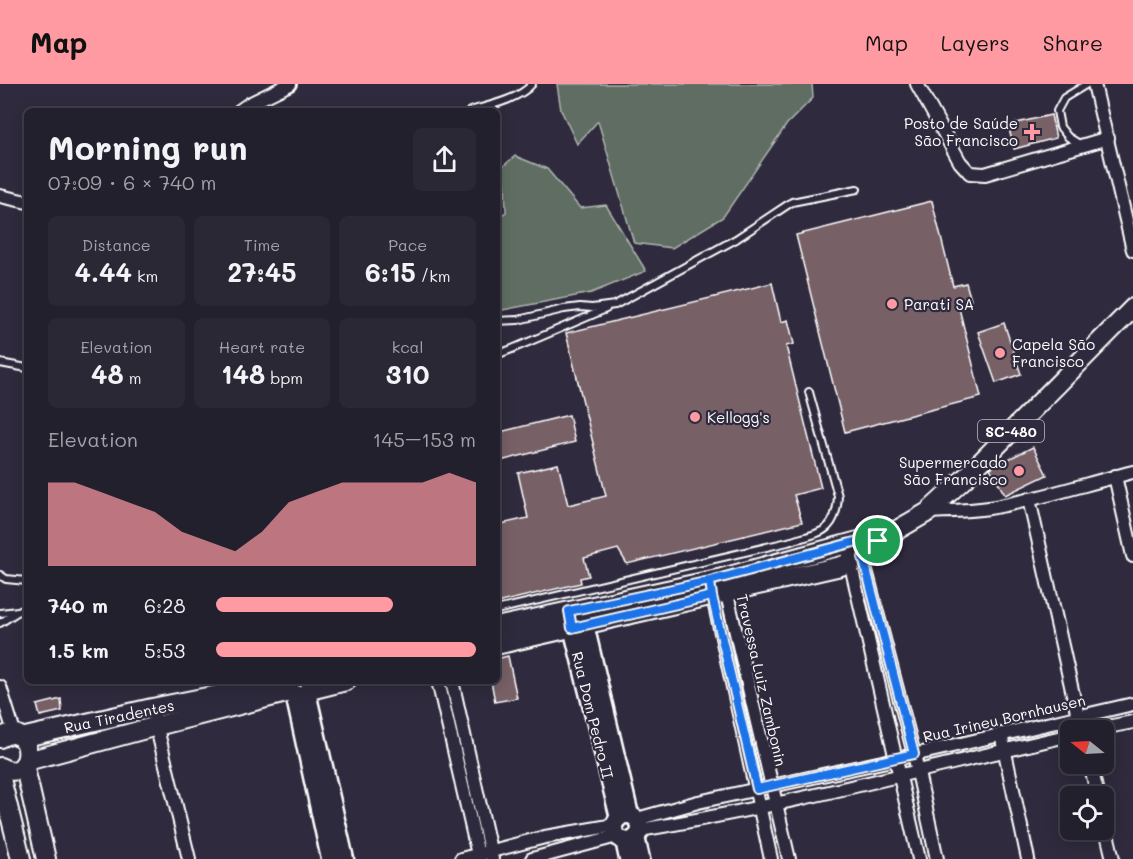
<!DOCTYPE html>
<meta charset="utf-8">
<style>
:root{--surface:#23202e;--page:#2b2836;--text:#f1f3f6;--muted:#a3a3aa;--line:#403e4a;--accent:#ff9aa2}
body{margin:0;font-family:Mali,sans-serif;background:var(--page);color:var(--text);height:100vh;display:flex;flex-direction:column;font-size:22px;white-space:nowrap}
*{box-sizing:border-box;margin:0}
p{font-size:20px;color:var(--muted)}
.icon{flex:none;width:33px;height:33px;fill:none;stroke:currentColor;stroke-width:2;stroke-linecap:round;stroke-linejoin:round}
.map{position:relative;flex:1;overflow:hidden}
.sheet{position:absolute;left:24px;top:24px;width:476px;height:576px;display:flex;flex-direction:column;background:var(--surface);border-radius:9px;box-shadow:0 3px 15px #0003,0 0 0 2px var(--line)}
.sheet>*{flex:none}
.needle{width:39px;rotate:288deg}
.controls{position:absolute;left:1060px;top:636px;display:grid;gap:12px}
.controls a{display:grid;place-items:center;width:54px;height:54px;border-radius:9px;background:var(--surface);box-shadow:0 3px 15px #0003,0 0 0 2px var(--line);font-size:30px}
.pin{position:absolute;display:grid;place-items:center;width:51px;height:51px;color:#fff;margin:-26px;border:3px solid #fff;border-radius:50%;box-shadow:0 2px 6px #0007}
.round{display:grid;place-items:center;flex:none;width:63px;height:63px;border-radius:9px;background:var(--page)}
.summary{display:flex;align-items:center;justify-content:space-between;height:102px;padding:0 24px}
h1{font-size:33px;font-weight:700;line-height:45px}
.stats{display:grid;grid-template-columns:repeat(3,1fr);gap:9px;height:102px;padding:6px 24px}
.stats div{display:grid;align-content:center;border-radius:9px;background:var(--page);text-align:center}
.stats b{font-size:26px;font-weight:700}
.stats small{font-size:16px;font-weight:400}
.stats p{font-size:16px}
.chart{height:168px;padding:12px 24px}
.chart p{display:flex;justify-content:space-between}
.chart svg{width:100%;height:108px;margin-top:6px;fill:var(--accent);opacity:.7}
ul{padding:0 24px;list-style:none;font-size:20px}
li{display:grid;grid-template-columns:96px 72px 1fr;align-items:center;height:45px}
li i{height:15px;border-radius:8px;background:var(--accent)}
header{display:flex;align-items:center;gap:36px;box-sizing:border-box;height:84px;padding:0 30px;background:var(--accent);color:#111}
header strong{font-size:28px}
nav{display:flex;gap:33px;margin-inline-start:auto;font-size:21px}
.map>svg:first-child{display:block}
.green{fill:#5f6d62;stroke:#afb6b0;stroke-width:1.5}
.building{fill:#776066;stroke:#fff;stroke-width:1.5}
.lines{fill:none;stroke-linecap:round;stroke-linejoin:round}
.lane-casing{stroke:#fff;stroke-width:10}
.street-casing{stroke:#fff;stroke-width:16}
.secondary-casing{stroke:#fff;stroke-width:21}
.primary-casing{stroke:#fff;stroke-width:22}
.lane{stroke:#2f2a3d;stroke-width:6}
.street{stroke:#2f2a3d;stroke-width:12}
.secondary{stroke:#2f2a3d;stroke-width:16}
.primary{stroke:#2f2a3d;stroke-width:18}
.route-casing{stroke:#fff;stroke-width:12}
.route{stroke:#1a73e8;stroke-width:8}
.poi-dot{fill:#ff9aa2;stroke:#2f2a3d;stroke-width:2}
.labels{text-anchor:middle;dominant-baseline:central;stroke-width:4.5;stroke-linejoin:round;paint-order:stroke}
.shield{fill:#2f2a3d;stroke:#c1bfc5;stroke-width:1.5}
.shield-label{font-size:14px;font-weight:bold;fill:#fff}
.poi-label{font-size:15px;fill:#fff;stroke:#2f2a3d;text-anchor:start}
.street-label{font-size:15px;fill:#fff;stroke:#2f2a3d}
</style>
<header>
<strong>Map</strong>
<nav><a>Map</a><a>Layers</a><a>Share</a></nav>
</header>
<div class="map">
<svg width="1133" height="775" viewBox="0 0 1133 775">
<rect width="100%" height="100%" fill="#2f2a3d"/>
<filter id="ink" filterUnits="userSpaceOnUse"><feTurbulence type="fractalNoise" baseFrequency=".0167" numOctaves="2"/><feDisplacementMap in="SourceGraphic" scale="12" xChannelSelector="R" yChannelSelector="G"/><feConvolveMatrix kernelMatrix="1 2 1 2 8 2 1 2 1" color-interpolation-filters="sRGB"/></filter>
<g filter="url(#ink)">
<g class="green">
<polygon points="557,0 812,0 813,14 787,40 723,133 672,164 634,159 598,37 577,60 561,26"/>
<polygon points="515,72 547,85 580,124 606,121 646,187 591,209 497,227 497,134 506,128 505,100 501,84"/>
</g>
<g class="building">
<polygon points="1051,31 1056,54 1014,65 1008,41"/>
<polygon points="932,117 953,202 966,199 971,216 958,220 981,313 845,348 796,151"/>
<polygon points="772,199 781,238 788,236 794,260 786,262 821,404 794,411 802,438 627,480 618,465 584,474 589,492 580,494 581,499 496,519 496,441 528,434 518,389 558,380 568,421 606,412 566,249"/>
<polygon points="1004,239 1021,290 996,299 978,248"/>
<polygon points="569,331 575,358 496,378 496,349"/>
<polygon points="1033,363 1047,391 1005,411 990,384"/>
<polygon points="508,572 517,614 495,618 491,597 496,597 496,575"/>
<polygon points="61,615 62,627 40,632 37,621"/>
</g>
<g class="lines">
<g class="lane-casing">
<g id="lane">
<path d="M470,27C488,22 520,15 532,0"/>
<polyline points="1081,61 1068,53 1060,43 1057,27 1064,14 1087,0"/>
<polyline points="496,237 518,236 564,225 580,223 592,224 615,221 736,155 792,118 857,105"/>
<polyline points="496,271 512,265 606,225"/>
<polyline points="0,279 27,284"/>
<polyline points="0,491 6,495 27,497"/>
<path d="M496,526L788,458C820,448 836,450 838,412L809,308"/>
<polyline points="0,529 27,526"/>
<polyline points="0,539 17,528"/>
</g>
</g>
<g class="street-casing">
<g id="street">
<polyline points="917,0 960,78 970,89 985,90 1108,54"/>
<polyline points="1094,0 1133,166"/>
<polyline points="239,27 249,20 290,0"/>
<polyline points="0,112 27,118"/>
<polyline points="1115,392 1133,472"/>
<polyline points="1029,415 1081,646"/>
<path d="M928,428C948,427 969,427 989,424C1037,416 1085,400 1133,388"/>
<polyline points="846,460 919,775"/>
<polyline points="861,467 914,670 937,775"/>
<polyline points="725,502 789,775"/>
<polyline points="711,504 771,775"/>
<polyline points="438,597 479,775"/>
<polyline points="452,597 492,775"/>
<polyline points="0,603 15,651"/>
<polyline points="152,624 189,775"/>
<polyline points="1092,646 1133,638"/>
<polyline points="1001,650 1028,775"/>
<polyline points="1090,680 1098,712"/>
<polyline points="637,735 698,718 896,675 1133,620"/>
<polyline points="1104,737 1113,775"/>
<path d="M640,746C785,722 927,684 1071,651"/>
<polyline points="461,775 545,753 615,741"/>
<polyline points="532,775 617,752"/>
</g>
</g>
<g class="secondary-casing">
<g id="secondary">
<polyline points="582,528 630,731"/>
<polyline points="569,531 619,734"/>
<polyline points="307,608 345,775"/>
<polyline points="294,610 330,775"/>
<circle cx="627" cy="744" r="13"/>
<polyline points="636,753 641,775"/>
<polyline points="624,756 628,775"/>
</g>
</g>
<g class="primary-casing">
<g id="primary">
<polyline points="496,543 722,494 858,457 878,457"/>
<polyline points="496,561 841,482 863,473 878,457 928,428 964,395 1133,224"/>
<path d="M289,597C287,612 300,616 310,606V597"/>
<polyline points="310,606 346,597"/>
<path d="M0,654C36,633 37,703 0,683"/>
<polyline points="21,654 152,624 288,597"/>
<polyline points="27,677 157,642 286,609"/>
<polyline points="24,680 46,775"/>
<polyline points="0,691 21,775"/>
</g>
</g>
<use href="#lane" class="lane"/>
<use href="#street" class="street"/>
<use href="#secondary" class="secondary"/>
<use href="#primary" class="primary"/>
</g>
</g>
<g class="lines" filter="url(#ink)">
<g class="route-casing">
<polyline id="route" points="878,457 858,457 710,497 712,512 572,544 569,527 710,497 712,512 757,705 914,670 863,473 878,457"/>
</g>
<use href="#route" class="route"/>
</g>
<g class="poi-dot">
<path d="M1029 39h6v6h6v6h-6v6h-6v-6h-6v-6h6z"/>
<circle cx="892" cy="220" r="6"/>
<circle cx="1000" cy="269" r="6"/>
<circle cx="695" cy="333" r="6"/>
<circle cx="1019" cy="387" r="6"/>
</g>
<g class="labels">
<rect class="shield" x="978" y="336" width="66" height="22" rx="4.5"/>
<g class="shield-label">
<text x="1011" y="347">SC-480</text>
</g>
<g class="poi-label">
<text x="1018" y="39" text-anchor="end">Posto de Saúde<tspan x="1018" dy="17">São Francisco</tspan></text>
<text x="904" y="220">Parati SA</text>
<text x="1012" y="260">Capela São<tspan x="1012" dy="17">Francisco</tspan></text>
<text x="707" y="333">Kellogg's</text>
<text x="1007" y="378" text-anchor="end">Supermercado<tspan x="1007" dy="17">São Francisco</tspan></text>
</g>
<g class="street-label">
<text transform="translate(762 596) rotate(77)">Travessa Luiz Zambonin</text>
<text transform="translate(593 631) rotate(76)">Rua Dom Pedro II</text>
<text transform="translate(119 632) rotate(-12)">Rua Tiradentes</text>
<text transform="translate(1004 634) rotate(-13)">Rua Irineu Bornhausen</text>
</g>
</g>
</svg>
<div class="controls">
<a><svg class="needle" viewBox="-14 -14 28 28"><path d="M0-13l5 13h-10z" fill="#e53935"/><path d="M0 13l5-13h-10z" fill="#a3a3aa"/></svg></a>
<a><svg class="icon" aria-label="locate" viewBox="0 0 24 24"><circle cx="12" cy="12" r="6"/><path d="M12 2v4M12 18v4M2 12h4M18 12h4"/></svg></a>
</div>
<div class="pin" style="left:878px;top:457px;background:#1e9e55"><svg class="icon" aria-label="arrive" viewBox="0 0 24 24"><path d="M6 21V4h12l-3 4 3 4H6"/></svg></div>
<section class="sheet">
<div class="summary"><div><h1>Morning run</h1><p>07:09 · 6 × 740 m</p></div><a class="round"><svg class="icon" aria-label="share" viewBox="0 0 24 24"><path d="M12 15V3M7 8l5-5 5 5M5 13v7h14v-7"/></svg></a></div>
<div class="stats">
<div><p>Distance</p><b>4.44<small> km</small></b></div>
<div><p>Time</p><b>27:45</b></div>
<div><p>Pace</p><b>6:15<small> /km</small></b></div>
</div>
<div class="stats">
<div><p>Elevation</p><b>48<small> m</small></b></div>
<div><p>Heart rate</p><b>148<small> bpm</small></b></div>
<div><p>kcal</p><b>310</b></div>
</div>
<div class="chart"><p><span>Elevation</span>145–153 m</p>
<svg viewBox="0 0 160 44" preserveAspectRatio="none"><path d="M0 44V10L10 10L20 14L30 18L40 22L50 30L60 34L70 38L80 30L90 18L100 14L110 10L120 10L130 10L140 10L150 6L160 10V44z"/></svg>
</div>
<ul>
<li><b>740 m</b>6:28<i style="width:68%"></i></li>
<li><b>1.5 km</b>5:53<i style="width:100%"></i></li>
</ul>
</section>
</div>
